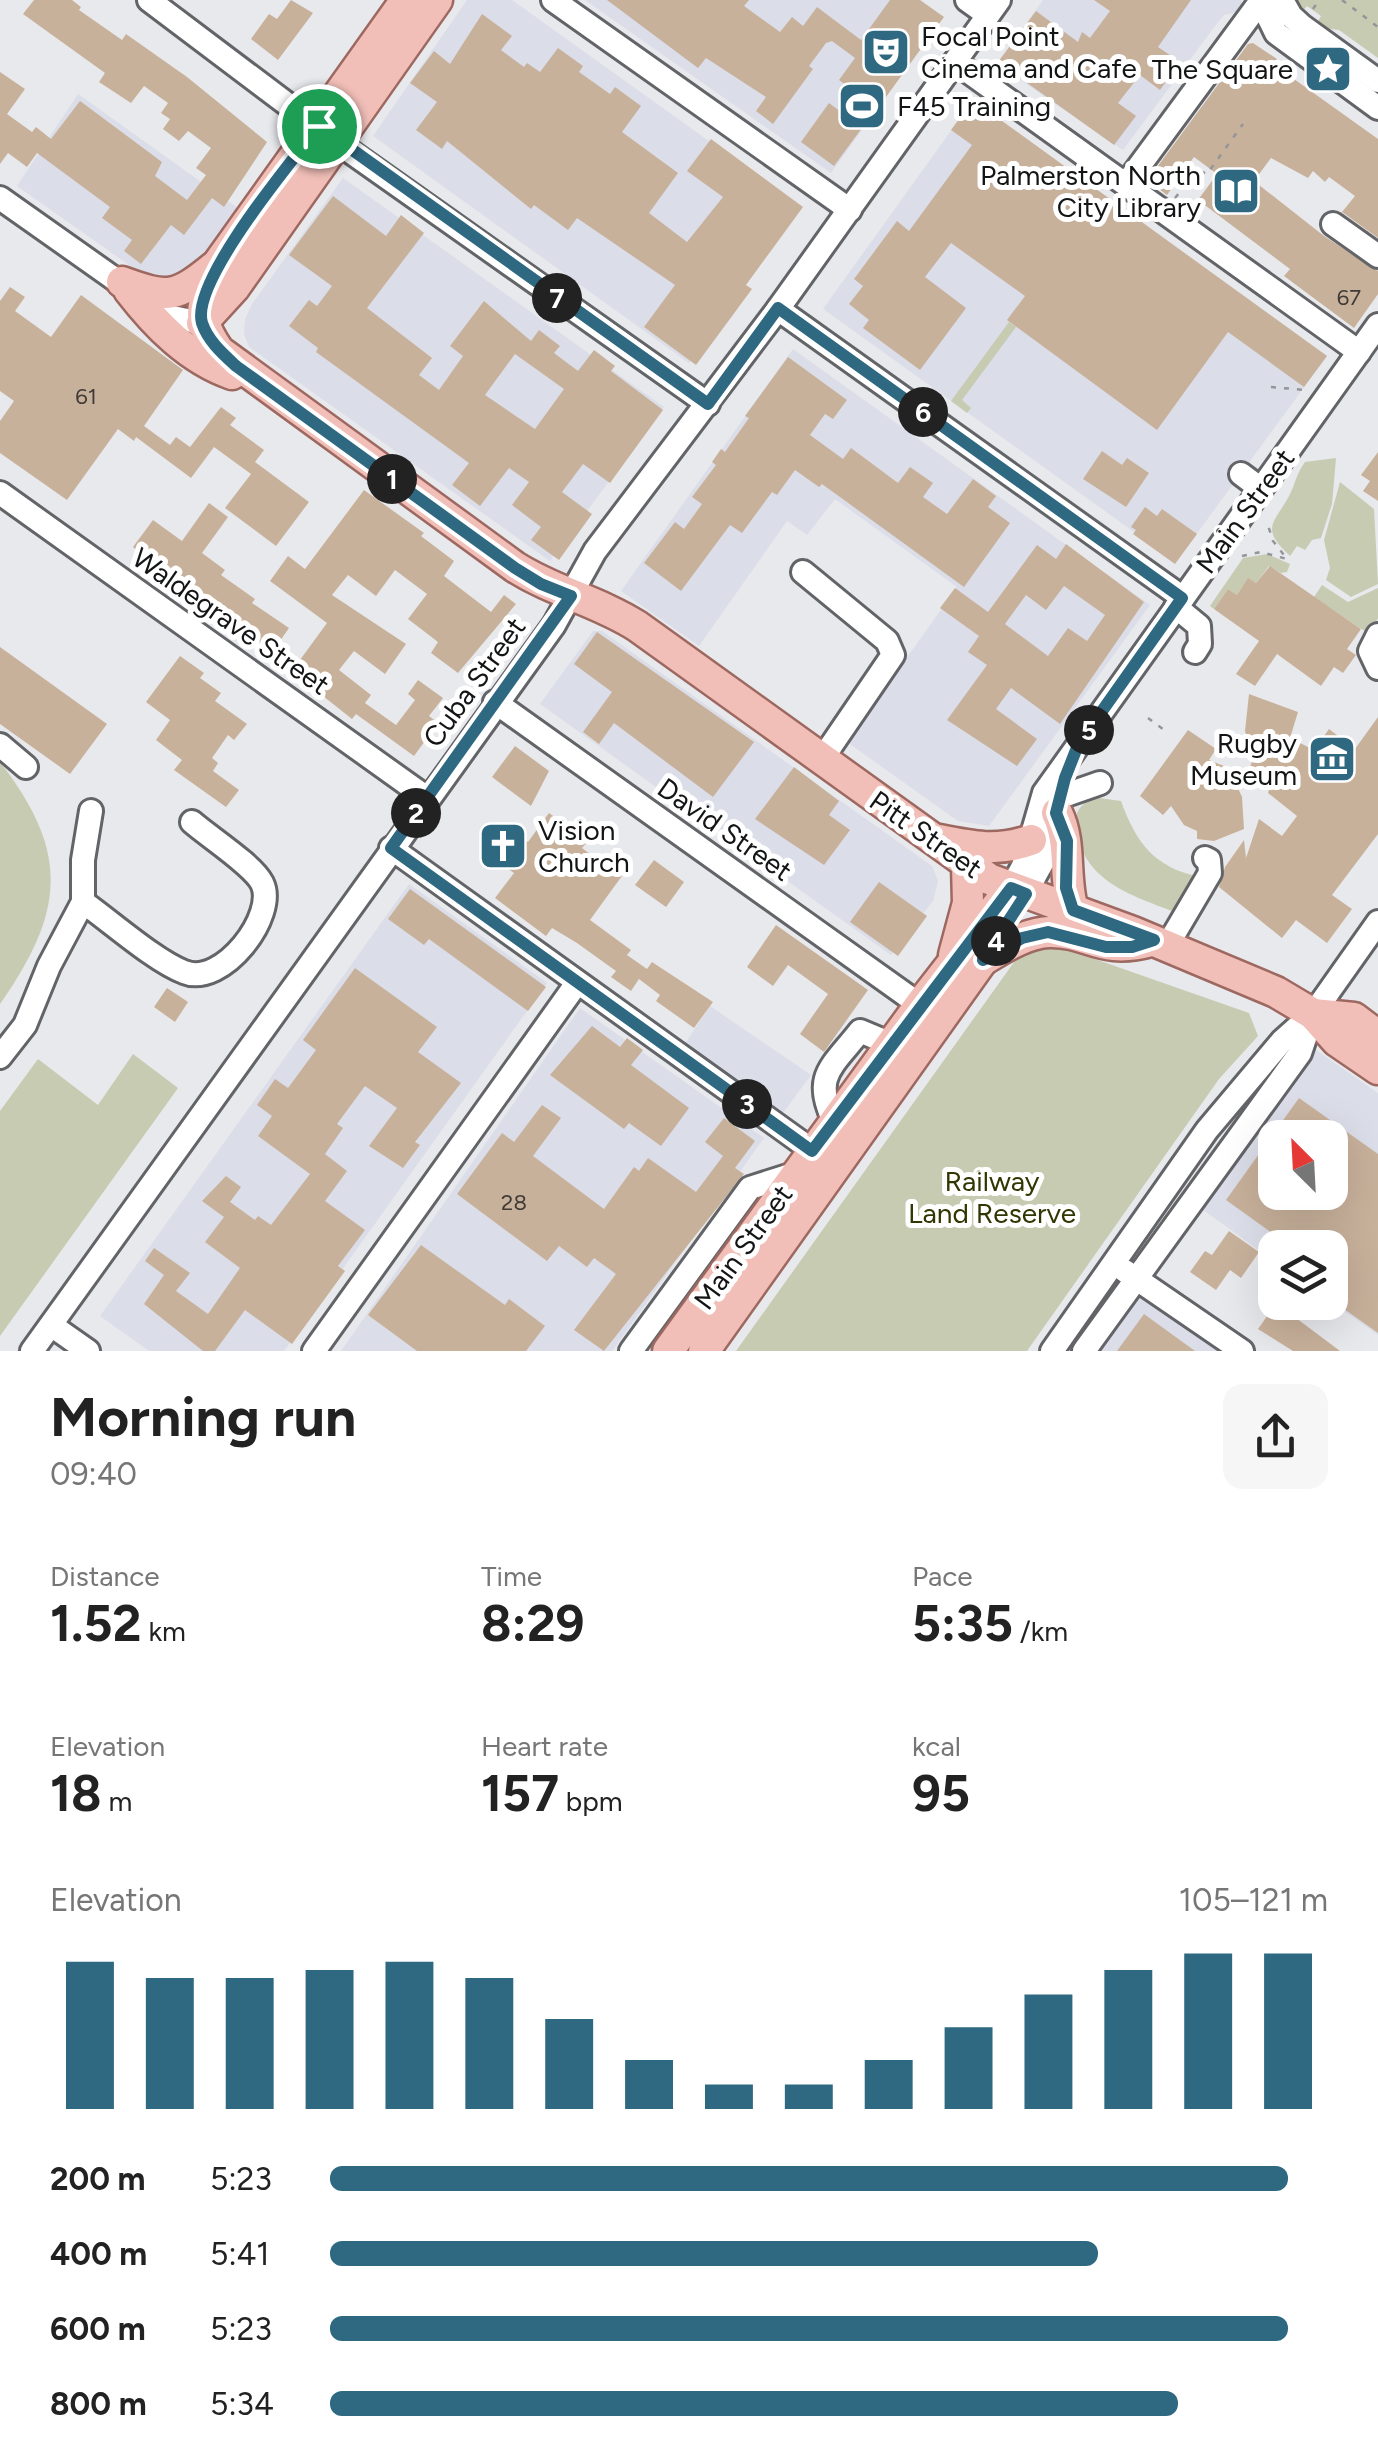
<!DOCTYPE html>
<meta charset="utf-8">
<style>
:root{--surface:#fff;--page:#f6f6f6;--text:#222;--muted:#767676;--accent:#2f6881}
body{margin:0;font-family:Figtree,sans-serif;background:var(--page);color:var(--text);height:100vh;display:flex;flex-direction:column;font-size:38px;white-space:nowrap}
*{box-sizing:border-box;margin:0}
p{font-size:32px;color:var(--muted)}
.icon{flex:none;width:55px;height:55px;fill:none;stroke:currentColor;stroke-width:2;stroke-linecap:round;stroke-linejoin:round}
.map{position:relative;height:1351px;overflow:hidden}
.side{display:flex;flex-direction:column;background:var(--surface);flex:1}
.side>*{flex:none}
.needle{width:65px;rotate:336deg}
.fabs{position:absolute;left:1258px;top:1120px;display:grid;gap:20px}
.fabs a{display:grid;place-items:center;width:90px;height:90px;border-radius:20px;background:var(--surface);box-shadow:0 10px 40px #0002;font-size:50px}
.pin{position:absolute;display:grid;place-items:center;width:85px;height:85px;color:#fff;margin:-42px;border:5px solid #fff;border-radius:50%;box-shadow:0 2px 10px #0007}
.km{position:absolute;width:50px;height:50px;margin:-25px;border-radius:50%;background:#222;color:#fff;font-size:28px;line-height:50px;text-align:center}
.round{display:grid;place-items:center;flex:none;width:105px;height:105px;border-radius:20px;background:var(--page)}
.head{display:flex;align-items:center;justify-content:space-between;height:170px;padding:0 50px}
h1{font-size:55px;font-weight:700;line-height:75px}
.figures{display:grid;grid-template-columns:repeat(3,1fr);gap:15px;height:170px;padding:10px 50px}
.figures div{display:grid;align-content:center}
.figures b{font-size:50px;font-weight:700}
.figures small{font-size:28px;font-weight:400}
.figures p{font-size:28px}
.chart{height:280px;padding:20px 50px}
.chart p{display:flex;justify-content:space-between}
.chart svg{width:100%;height:180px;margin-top:10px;stroke:var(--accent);stroke-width:6}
ul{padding:0 50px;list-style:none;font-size:32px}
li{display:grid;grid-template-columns:160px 120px 1fr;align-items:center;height:75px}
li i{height:25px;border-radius:12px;background:var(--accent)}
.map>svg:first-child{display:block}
.built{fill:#dbdde8;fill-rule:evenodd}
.green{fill:#c7cbb2}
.building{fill:#c8b19b;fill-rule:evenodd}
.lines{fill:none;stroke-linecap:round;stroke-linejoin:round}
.minor-casing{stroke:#636467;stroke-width:28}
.major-casing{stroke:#9d6860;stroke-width:35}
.path{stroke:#949598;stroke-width:2.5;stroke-dasharray:5 8;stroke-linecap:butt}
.minor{stroke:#fff;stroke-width:22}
.major{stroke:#f1bfb8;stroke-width:30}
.route-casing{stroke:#fff;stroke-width:20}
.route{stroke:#2f6881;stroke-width:12}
.labels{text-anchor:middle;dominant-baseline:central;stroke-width:10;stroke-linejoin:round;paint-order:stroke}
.number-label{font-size:22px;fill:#403b36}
.poi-label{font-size:28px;fill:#131415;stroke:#fff;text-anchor:start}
.street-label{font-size:28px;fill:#131415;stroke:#fff}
.park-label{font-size:28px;fill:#313602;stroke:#fff}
</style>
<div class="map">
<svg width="1378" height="1351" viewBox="0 0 1378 1351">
<rect width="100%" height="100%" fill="#e8e9ed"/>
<g class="built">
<polygon points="467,0 512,0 801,207 689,363 373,136"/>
<polygon points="585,0 920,0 943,17 831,173"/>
<polygon points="1043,0 1241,0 1244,11 1224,15 1215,26 1123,150 997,64"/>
<polygon points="78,94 239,209 186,281 163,289 17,186"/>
<polygon points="973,100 1327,356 1176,562 823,309"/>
<polygon points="343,178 664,407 550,561 249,347 244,334 245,319 252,304"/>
<polygon points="793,349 1150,605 989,826 958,821 847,742 957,587 835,499 807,535 787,521 699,646 621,591"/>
<polygon points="593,631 602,631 932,866 938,881 933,901 891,955 540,704"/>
<polygon points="409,884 547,983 284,1351 149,1351 100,1316"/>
<polygon points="710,1006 811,1075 780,1117 683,1047"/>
<polygon points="580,1008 764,1138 612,1351 341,1351"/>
<path d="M1313,1048L1378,1093V1335L1330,1301V1248H1275V1262L1202,1209ZM1275,1138H1330V1192H1275Z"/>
<polygon points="1143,1292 1225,1351 1100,1351"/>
</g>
<g class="green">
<polygon points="1290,0 1378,0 1378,58 1339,30 1315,27 1321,16 1307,6 1300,14"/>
<polygon points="1009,322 1016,327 962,400 971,408 967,413 951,401"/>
<path d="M1336,458L1332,504L1321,538L1312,540L1305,550L1297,546L1290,556C1257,526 1277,522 1291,492C1296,481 1297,473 1305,462Z"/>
<polygon points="1340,482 1374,509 1378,584 1351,597 1326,580 1330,568 1324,540"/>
<polygon points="1267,554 1290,564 1287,572 1281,573 1269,566 1256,583 1248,579 1237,595 1228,589 1214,609 1210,606 1243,558"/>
<polygon points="1322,585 1348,602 1378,588 1378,618 1369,634 1314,597"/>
<path d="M0,762C71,854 64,912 0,1004Z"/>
<path d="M1099,798L1121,801C1136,843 1155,868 1200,877L1175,912C1130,895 1080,880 1076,824C1075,808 1084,801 1099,798Z"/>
<polygon points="1052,944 1249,1013 1258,1036 1219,1079 1027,1351 736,1351 1017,958"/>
<polygon points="133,1054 178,1088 0,1336 0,1111 38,1059 98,1105"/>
</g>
<g class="building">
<polygon points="34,0 72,0 81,7 79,10 122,40 126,34 187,77 267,142 224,207 212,198 184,235 171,225 141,264 124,251 132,240 102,218 110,207 37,153 27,167 8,153 0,164 0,72 25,89 7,114 32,132 36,127 51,139 80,101 162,162 155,176 187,200 206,175 196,168 211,148 188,131 179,141 163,129 170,119 161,113 168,103 144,86 131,103 99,82 105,73 23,14"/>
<polygon points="291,0 313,13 278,60 251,39 269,14 277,19"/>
<polygon points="607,0 749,0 744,6 780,32 792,17 803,26 817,7 861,40 890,0 920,0 944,17 878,108 839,80 855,58 832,41 826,43 809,66 813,69 773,124 756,111 766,97 706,58 698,68"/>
<polygon points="1094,0 1191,0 1158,47 1180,62 1160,90 1140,75 1118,103 1136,116 1114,145 998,62 1036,11 1078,42 1082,32 1090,38 1110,11"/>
<polygon points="482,14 512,36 501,50 524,67 527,63 540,72 558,48 583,66 579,72 610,94 615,87 641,106 622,132 678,173 649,213 687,242 723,197 687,171 711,139 803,207 746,285 752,289 696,365 644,327 675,285 577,218 568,230 534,205 531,209 447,141 442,149 416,130 437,102 410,83 434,51 450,64"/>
<polygon points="1253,43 1277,59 1273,64 1378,139 1378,238 1342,212 1355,196 1329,177 1325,182 1313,171 1308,178 1271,158 1254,181 1324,236 1378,271 1378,294 1354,328 1284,276 1290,269 1198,200 1217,174 1194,157 1167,195 1150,182 1149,178 1248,44"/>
<polygon points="973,100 1327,356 1304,387 1228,332 1157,430 1007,320 1025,296 951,243 925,277 966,308 920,370 863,328 869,320 849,304 863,286 854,279 897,221 909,231 972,145 951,130"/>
<polygon points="829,103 862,128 834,166 801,142"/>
<path d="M333,196L386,236L401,215L424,233L367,308L432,358L419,375L439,390L463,356L450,346L484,301L531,341L539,330L560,346L554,353L578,371L594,350L615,366L611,371L663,410L610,483L583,464L562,492L592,514L559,560L531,540L541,527L512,505L529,482L509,468L480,506L452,485L469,463L316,352L318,348L289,326L309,300L317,306L332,286L289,255ZM515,354L564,389L535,429L485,395Z"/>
<polygon points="10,287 25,297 15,311 51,337 81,295 183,370 144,426 170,445 176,437 190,447 221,407 236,418 230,425 264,450 255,462 309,502 276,546 225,508 251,474 214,447 191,478 136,437 134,441 118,429 67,500 0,453 0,421 14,401 0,391 0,301"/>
<polygon points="788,357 847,400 833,419 825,414 810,435 843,459 851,448 898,483 910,467 933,483 923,497 947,514 973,479 996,496 988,507 1010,523 964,587 822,484 819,487 795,470 777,495 772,492 742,533 730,525 681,591 644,563 675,522 684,529 702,504 692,497 716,465 712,462 721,449 725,452 749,418 745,416"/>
<polygon points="1102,451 1122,465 1127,458 1149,473 1126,507 1083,479"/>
<polygon points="1378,452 1378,501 1363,491 1370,481 1361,475"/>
<polygon points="364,490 424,533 421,536 454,561 444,576 491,612 504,595 516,604 458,673 431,653 438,642 408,619 427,594 395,570 376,596 348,575 332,595 406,644 385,674 354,651 339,670 371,695 365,703 396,725 415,700 408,694 418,680 443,698 429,716 438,723 414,756 356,714 352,719 313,688 319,680 297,664 327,623 270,581 288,556 305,569"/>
<polygon points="209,503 228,517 202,553 225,570 221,575 255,599 252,603 289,628 273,651 160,573 162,570 133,547 153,520 182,541"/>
<polygon points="1145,507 1157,516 1162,509 1197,534 1175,564 1133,534 1136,530 1131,527"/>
<path d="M1066,544L1144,602L1060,724L1011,688L996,709L1037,739L1017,766L947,720L987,665L968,652L979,636L940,608L955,588L988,612L1037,545L1056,559ZM1064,586L1105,615L1087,641L1068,628L1048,656L1005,624L1026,595L1046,610Z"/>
<polygon points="1270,566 1361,629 1347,649 1356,655 1343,673 1334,667 1321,686 1277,654 1255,686 1236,674 1259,641 1214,609 1228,589 1237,595 1248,578 1256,583"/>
<polygon points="597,632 754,742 713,797 614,723 599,744 583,732 612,692 574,664"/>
<polygon points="0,647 107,724 70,774 0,724"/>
<polygon points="180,656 204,673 200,678 221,693 215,701 247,724 234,740 228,735 212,758 218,763 213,771 239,790 226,807 174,770 182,760 156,740 170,720 146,702"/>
<polygon points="1249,694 1298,712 1290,738 1314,750 1329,729 1355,749 1378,717 1378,834 1332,895 1352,909 1327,943 1296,920 1282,938 1219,887 1225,867 1244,840 1246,858 1259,819 1282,836 1297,816 1268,793 1272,780 1249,771 1253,758 1245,731"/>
<polygon points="1188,730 1216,749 1209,760 1229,768 1242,797 1244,829 1214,841 1197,839 1197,831 1184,825 1171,806 1163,815 1140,796"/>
<polygon points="515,746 549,771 531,806 492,777"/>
<polygon points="794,767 839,801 829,815 850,830 824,865 755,819"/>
<polygon points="549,813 588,841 582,848 603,864 609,856 627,869 590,920 631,950 627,955 647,969 652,962 713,1002 694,1028 656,1001 660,995 639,979 631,991 611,977 616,971 577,943 552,928 546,936 495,898 514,873 483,851 502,824 528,842"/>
<polygon points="654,860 684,882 666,907 635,885"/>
<polygon points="879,882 927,916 898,956 850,922"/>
<polygon points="410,889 546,987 528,1011 429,939 424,945 388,919"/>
<polygon points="776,925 868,990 824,1052 800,1034 828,994 788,965 773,986 747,967"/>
<polygon points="355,968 437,1027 418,1052 461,1083 415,1142 420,1145 403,1168 369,1146 397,1108 365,1086 337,1124 343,1128 325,1154 347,1171 325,1201 365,1230 338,1266 345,1271 292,1344 245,1310 215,1351 203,1351 144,1304 164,1275 145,1261 154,1248 190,1273 176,1291 208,1314 240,1268 205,1242 224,1217 202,1201 226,1176 241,1187 230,1202 255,1220 258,1216 271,1225 310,1174 258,1136 272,1116 257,1105 275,1079 288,1088 316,1050 303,1040"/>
<polygon points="167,988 188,1002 175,1022 154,1007"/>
<polygon points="592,1026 620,1047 627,1038 643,1050 631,1065 689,1108 661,1146 629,1123 624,1129 550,1075"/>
<path d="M1299,1098L1378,1154V1333L1330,1299V1248H1293L1226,1200ZM1275,1138H1330V1192H1275Z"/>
<polygon points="542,1105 561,1118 533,1156 604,1209 634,1167 639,1171 648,1158 696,1192 723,1156 705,1142 724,1118 755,1141 735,1168 744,1174 604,1351 574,1330 616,1274 594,1258 587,1267 559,1246 547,1261 457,1194 502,1133 514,1142"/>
<polygon points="1229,1231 1259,1252 1241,1278 1230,1270 1216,1290 1190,1272 1205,1251 1212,1255"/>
<polygon points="421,1245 505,1305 509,1299 545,1326 526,1351 417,1351 368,1315"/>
<polygon points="1277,1302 1286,1302 1300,1313 1296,1318 1340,1351 1293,1351 1258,1329"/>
<polygon points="1144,1314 1195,1351 1117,1351"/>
</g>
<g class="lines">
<g class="minor-casing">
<g id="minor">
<polyline points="149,0 348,150 708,404"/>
<polyline points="553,0 850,210"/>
<polyline points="967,0 988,15"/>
<polyline points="1260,0 1276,33 1378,108"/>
<polyline points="1282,0 1291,16 1302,26 1378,81"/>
<polyline points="955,62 1359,352"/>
<polyline points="1126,184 1260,2"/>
<polyline points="0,198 167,316 202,323"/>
<polyline points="1333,224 1378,256"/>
<polyline points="778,309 1183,598"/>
<polyline points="1241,474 1261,489"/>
<polyline points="0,493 427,798"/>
<polyline points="803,572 887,641 893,655 822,759"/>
<polyline points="1176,607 1199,626 1200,644 1195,652"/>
<polyline points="1378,635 1370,651 1378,668"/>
<polyline points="495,702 920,1005"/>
<polyline points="0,745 26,767"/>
<polyline points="1060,797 1100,783"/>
<polyline points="391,848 813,1151"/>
<polyline points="1011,888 1023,866 1044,793 1378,325"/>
<polyline points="1025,894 1046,856 1056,815"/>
<path d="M83,902C110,921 155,961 184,972C222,988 278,915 262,883C253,865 209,837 192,822"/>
<polyline points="1167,946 1210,873 1209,860 1205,858"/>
<polyline points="0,1057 25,1025 49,966 83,902 83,860 91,811"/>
<path d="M834,1121C812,1076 832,1067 860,1031L891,1044"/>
<polyline points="1125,1271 1242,1351"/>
<polyline points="51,1325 88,1351"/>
<polyline points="32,1351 554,625 595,551 778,309 999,0"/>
<polyline points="314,1351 577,983"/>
<polyline points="631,1351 750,1188 797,1173"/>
<polyline points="1052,1351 1207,1130 1282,1041 1310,1016"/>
<polyline points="1084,1351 1300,1053 1313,1014 1378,922"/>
</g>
</g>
<g class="major-casing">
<g id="major">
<path d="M406,0L217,265C205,305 192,312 219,351L515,567C554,592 598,601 637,626L989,879L1133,932L1276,992L1313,1014L1337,1041L1378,1069"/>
<path d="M122,282C168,299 176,298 214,267"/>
<path d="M129,290C156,325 189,359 232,374"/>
<polyline points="202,323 234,288 437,0"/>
<path d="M1057,813C1072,843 1063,877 1073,910"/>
<path d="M939,840C973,847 998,852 1031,840"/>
<polyline points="954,955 968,903 967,865"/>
<path d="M983,960C1003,948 1025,933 1049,932C1090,931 1099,955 1151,941"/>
<polyline points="1313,1014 1354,1018 1378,1036"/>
<polyline points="668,1351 920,1005 1011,888"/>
<polyline points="704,1351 989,951"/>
</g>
</g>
<g class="path">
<polyline points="1342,0 1378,27"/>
<polyline points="1313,9 1319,0"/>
<polyline points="1175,198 1198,170 1207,174 1243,124"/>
<polyline points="1271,387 1305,390"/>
<polyline points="1242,556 1261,552 1287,559 1273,541 1267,522"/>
<polyline points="1148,718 1167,732"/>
</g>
<use href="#minor" class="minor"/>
<use href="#major" class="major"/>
</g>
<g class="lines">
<g class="route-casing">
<path id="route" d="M319,126L708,404L778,308L1182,598L1078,745L1065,778L1056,813L1067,841L1066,888L1073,910L1154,940L1132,947H1106L1048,932L1022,938L983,960L1026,894L1011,888L812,1151L391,848L571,596L541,584L515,568L236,366C223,354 208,341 202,323C190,282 292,161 319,126Z"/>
</g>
<use href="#route" class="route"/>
</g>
<defs>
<g id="theatre-square" transform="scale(2.5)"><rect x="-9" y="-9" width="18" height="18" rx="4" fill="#2f6881" stroke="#fff"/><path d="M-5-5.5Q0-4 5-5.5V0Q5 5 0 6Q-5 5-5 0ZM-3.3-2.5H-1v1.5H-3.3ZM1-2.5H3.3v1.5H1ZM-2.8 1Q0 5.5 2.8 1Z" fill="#fff"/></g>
<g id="sight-square" transform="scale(2.5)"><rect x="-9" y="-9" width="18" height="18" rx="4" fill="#2f6881" stroke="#fff"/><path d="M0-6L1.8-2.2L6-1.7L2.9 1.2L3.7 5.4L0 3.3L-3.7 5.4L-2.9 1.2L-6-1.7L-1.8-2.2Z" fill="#fff"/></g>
<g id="stadium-square" transform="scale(2.5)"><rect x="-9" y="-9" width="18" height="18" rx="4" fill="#2f6881" stroke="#fff"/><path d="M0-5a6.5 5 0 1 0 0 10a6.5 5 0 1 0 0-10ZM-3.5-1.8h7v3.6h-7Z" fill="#fff"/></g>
<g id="library-square" transform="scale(2.5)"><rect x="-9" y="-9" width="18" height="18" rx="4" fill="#2f6881" stroke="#fff"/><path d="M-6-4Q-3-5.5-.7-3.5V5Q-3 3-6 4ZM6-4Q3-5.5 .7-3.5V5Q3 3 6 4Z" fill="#fff"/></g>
<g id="museum-square" transform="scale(2.5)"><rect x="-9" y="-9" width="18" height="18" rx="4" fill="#2f6881" stroke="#fff"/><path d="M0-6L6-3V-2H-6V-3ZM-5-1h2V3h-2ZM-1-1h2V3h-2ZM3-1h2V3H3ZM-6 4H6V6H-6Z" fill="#fff"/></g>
<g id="church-square" transform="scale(2.5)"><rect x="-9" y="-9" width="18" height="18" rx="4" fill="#2f6881" stroke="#fff"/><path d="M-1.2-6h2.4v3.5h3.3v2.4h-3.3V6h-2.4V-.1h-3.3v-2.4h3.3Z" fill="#fff"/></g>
</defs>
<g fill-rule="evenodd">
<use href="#theatre-square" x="886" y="52"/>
<use href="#sight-square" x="1328" y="69"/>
<use href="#stadium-square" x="862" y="106"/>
<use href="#library-square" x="1236" y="191"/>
<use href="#museum-square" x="1332" y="759"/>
<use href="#church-square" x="503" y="846"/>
</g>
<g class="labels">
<g class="number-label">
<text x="1349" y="297">67</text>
<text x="86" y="396">61</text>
<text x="514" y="1202">28</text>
</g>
<g class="poi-label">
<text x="921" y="36">Focal Point<tspan x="921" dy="32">Cinema and Cafe</tspan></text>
<text x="1293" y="69" text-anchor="end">The Square</text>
<text x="897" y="106">F45 Training</text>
<text x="1201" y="175" text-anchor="end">Palmerston North<tspan x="1201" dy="32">City Library</tspan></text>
<text x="1297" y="743" text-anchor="end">Rugby<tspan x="1297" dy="32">Museum</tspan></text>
<text x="538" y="830">Vision<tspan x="538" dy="32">Church</tspan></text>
</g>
<g class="street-label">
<text transform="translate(1245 511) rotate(-54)">Main Street</text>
<text transform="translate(231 621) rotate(35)">Waldegrave Street</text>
<text transform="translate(474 682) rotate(-54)">Cuba Street</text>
<text transform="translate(725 829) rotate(35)">David Street</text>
<text transform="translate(926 834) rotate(35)">Pitt Street</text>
<text transform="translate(743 1247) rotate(-54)">Main Street</text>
</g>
<g class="park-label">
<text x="992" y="1181">Railway<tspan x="992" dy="32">Land Reserve</tspan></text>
</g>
</g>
</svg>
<div class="fabs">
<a><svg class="needle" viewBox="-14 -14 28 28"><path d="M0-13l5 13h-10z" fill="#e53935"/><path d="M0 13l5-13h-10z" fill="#767676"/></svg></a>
<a><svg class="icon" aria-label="layers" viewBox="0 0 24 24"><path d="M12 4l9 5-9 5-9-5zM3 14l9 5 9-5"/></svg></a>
</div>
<div class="pin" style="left:319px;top:126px;background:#1e9e55"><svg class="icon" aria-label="arrive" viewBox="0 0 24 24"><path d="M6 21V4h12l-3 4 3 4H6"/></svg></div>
<b class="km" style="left:392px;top:479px">1</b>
<b class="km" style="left:416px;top:813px">2</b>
<b class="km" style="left:747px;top:1104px">3</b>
<b class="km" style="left:996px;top:941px">4</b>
<b class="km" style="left:1089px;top:730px">5</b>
<b class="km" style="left:923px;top:412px">6</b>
<b class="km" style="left:557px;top:298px">7</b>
</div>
<section class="side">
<div class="head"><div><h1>Morning run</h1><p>09:40</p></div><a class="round"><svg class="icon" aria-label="share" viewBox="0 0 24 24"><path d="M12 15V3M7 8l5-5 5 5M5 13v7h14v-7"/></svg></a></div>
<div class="figures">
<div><p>Distance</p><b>1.52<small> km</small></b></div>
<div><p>Time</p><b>8:29</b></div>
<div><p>Pace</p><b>5:35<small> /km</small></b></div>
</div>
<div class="figures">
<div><p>Elevation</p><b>18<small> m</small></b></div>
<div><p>Heart rate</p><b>157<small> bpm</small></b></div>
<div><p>kcal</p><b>95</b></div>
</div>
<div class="chart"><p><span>Elevation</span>105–121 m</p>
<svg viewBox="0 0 160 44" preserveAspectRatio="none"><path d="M5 44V8M15 44V12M25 44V12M35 44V10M45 44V8M55 44V12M65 44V22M75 44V32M85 44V38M95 44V38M105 44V32M115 44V24M125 44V16M135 44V10M145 44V6M155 44V6"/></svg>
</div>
<ul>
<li><b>200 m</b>5:23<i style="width:96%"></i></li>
<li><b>400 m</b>5:41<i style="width:77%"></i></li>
<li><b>600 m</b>5:23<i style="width:96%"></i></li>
<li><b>800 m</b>5:34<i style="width:85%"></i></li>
</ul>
</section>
